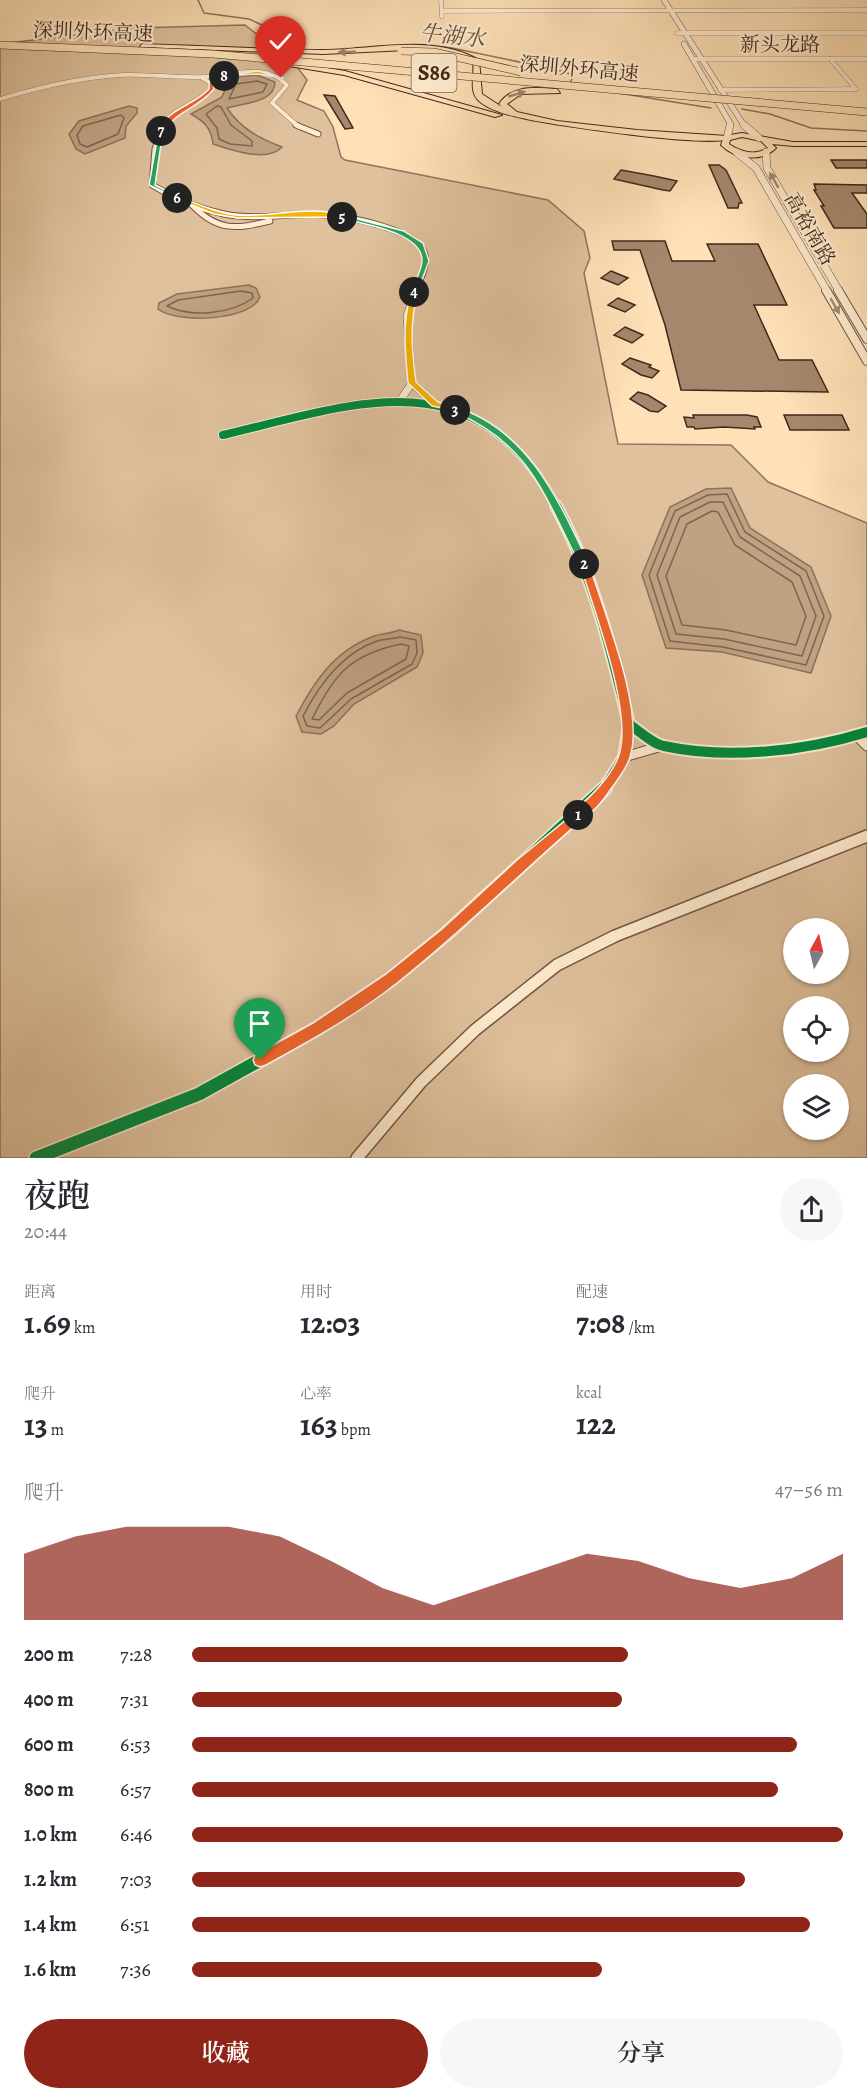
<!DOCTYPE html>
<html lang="zh">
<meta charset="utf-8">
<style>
:root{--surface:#fff;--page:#f7f7f7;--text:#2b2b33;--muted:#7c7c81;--accent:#8f2418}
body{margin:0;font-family:Alegreya,"Noto Serif SC",serif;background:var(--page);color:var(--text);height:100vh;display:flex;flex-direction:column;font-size:22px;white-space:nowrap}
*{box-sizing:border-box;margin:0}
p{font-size:20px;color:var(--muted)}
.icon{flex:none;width:33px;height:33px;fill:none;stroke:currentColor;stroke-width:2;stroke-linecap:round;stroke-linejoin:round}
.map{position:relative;height:1158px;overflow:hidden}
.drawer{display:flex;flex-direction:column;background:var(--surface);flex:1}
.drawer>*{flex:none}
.needle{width:39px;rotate:8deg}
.controls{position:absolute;left:783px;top:918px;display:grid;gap:12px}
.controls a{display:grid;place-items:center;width:66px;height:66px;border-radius:50%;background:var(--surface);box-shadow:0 2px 4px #0004;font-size:30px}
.pin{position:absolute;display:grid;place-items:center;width:51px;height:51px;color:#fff;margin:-62px -26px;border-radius:50% 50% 50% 0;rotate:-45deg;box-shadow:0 0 6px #0007}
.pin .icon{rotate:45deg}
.km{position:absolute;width:30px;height:30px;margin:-15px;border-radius:50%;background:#222;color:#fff;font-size:16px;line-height:30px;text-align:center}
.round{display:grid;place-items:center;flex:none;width:63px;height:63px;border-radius:32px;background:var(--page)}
.summary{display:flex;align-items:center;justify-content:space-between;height:102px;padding:0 24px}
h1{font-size:33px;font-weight:600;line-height:45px}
.stats{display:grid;grid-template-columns:repeat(3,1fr);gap:9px;height:102px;padding:6px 24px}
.stats div{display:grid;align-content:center}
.stats b{font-size:30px;font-weight:600}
.stats small{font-size:16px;font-weight:400}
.stats p{font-size:16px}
.chart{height:168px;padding:12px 24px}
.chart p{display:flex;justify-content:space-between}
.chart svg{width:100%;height:108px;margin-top:6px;fill:var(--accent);opacity:.7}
.cta{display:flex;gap:12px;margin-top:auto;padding:12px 24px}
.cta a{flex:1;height:69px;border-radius:36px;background:var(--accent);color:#fff;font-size:24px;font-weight:600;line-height:69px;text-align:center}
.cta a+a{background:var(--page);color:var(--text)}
ul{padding:0 24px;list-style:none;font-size:20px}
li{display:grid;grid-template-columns:96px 72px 1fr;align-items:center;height:45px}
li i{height:15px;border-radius:8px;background:var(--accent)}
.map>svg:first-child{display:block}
.green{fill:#dfc19d;stroke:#90745c;stroke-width:1.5;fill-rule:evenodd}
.water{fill:#bfa282;stroke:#8d7159;stroke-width:1.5}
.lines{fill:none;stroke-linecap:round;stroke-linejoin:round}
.shore{stroke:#80644f;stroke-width:1.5}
.stream{stroke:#8d7159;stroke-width:1.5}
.building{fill:#a4886d;stroke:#42271c;stroke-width:1.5}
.minor-far4-casing{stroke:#715643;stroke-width:4.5}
.minor-far3-casing{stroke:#715643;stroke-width:7}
.minor-far2-casing{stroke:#715643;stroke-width:8}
.minor-far1-casing{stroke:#715643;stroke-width:11}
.minor-casing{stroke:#715643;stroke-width:14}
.tertiary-far2-casing{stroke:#715643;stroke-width:6}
.tertiary-far1-casing{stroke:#715643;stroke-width:8}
.tertiary-casing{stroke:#715643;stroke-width:10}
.primary-casing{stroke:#42271c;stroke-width:2}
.motorway-casing{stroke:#42271c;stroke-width:2}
.minor-far4{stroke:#ffecd0;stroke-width:4}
.minor-far3{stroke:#ffecd0;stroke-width:5}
.minor-far2{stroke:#ffecd0;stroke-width:7}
.minor-far1{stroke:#ffecd0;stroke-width:9}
.minor{stroke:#ffecd0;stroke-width:11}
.tertiary-far2{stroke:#ffecd0;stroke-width:5}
.tertiary-far1{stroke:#ffecd0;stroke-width:7}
.tertiary{stroke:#ffecd0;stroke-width:8}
.primary{fill:#ffe1b7;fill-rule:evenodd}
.motorway{fill:#ffe1b7;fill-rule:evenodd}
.motorway-bridge-casing{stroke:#42271c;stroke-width:8;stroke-linecap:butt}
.motorway-bridge{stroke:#ffe1b7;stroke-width:7}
.cycleway-far2-casing{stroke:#ffecd0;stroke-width:10}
.cycleway-far1-casing{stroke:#ffecd0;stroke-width:14}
.cycleway-casing{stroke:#ffecd0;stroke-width:16}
.cycleway-far2{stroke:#00873e;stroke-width:8}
.cycleway-far1{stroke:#00873e;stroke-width:10}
.cycleway{stroke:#00873e;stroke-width:13}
.oneway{fill:#a0846a}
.oneway2{fill:#a08a76}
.split-1{fill:#f0652b;stroke:#fff;stroke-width:1.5}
.split-2{fill:#f0652b;stroke:#fff;stroke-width:1.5}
.split-3{fill:#22a559;stroke:#fff;stroke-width:1.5}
.split-4{fill:#f5b400;stroke:#fff;stroke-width:1.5}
.split-5{fill:#22a559;stroke:#fff;stroke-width:1.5}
.split-6{fill:#f5b400;stroke:#fff;stroke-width:1.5}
.split-7{fill:#22a559;stroke:#fff;stroke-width:1.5}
.split-8{fill:#f0652b;stroke:#fff;stroke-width:1.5}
.split-9{fill:#f5b400;stroke:#fff;stroke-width:1.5}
.labels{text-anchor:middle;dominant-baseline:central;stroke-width:4.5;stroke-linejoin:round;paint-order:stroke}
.far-street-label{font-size:20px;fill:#42271c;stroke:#ffecd0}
.far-water-label{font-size:22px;font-style:italic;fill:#684c3b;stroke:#ffecd0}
.shield{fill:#ffecd0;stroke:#7b6252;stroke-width:1.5}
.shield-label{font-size:22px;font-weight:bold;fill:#42271c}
</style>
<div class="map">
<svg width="867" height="1158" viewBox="0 0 867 1158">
<rect width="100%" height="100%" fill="#ffe1b7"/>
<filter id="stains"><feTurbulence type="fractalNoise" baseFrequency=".00333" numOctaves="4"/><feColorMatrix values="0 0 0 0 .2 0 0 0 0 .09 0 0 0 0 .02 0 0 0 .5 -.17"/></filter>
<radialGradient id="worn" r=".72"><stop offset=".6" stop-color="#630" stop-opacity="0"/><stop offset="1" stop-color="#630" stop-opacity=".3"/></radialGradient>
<path class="green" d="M245,25L295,64L307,80L297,100L324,111L333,127L341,157L345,160L548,200L584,231L590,258L584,273L618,444L731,445L768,482L867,523V1158H0V44L134,28ZM794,928H838V974H794ZM794,1006H838V1052H794ZM794,1084H838V1130H794Z"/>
<g class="water">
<path d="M257,75L275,82C275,103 242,103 227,108C241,129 259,138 282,147C268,163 231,150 213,144C211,128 205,122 191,114L222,97L227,85L235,77Z"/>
<polygon points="129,106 137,108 137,113 126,126 125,138 85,154 76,149 69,134 79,121"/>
<path d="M249,285L256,288L260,297C251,321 176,324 158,309L159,303L177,294Z"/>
<polygon points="731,488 750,528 811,567 831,616 811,673 722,652 666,648 642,575 670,507 706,489"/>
<path d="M399,630L421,635L423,653L417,667L354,704L334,726L321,734L302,732L296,716C314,682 334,651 372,637C381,633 390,634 399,630Z"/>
</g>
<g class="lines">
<g class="shore">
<polygon points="257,81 267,84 263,92 229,99 236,84"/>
<polygon points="217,106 221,107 231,125 252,141 252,146 230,144 219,139 217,128 206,114"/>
<polygon points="121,115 124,118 118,134 87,147 80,144 77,135 83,126"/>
<path d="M241,291L252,293L253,298C231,314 192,318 167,306L178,300Z"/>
<polygon points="727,494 745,532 806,571 824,616 806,665 723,647 670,641 649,575 675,511 708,495"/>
<polygon points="710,502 723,502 740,537 800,576 816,616 802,656 724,639 676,634 657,575 680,517"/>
<polygon points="712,511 718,512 735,545 792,582 806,616 796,645 726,630 682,625 666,576 687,524"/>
<path d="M400,637L416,640L417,653L412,664L351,699L320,728L307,726L303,716C319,685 342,653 377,641C384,639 392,639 400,637Z"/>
<path d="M401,644L409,646L406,659L347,693L319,720L312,719C335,674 349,655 401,644Z"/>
</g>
<g class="stream">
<polyline points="198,0 204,13 249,19 264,26 271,32 269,41 282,48 297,50"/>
<polyline points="423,45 452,48 558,70 573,75 570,84"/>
<polyline points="618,93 711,108"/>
<polyline points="742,109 770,114 811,128 867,131"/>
</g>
</g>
<g class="building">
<polygon points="324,95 335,96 353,128 345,129"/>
<polygon points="831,160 867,160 867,168 836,168"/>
<polygon points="709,165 719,165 726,170 742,203 739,203 738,208 728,208"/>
<polygon points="621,170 654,176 677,181 670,191 663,190 614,179"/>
<polygon points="814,184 867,185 867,193 852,193 867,214 867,228 834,228 821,206 824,206 814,190 816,190"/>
<polygon points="612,241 665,241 672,261 715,261 707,244 758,244 787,305 754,305 779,360 812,360 828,392 681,390 665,325 640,250 614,250"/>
<polygon points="611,271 628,278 618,285 601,278"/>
<polygon points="618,298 635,305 625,312 608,305"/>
<polygon points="625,327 643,335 632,343 614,335"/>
<polygon points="630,358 651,365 649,367 659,371 652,378 641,375 622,364"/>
<polygon points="638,392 648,395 666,406 658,412 650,411 630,399"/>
<polygon points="693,415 747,415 757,417 761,427 754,427 755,429 724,427 695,429 694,427 687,427 684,417 694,418"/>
<polygon points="784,415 842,415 849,430 790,430"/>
</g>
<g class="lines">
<g class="minor-far4-casing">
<g id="minor-far4">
<polyline points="441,0 442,17"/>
<polyline points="442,11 867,10"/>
<polyline points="677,33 867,33"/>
<polyline points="693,59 867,59"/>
<polyline points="830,59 856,89"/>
<polyline points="720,90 856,89"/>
<path d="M0,99C40,87 80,77 122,75C149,74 177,78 204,77C232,76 265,61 287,85L272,103L299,127"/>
<polyline points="162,127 174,113 210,92 211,83 202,78"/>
</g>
</g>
<g class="minor-far3-casing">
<g id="minor-far3">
<path d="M163,125L155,149L152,185C173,198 200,209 224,214C259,221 294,212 329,215C351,217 417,230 424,252C429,264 420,280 415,291"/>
<polyline points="296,125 318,134"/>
<path d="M192,205C218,232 236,229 270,221"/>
</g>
</g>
<g class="minor-far2-casing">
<g id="minor-far2">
<polyline points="416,290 407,316 412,383 435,404"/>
<polyline points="399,402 412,383"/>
<path d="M223,435C358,403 475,356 557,507"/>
</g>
</g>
<g class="minor-far1-casing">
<g id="minor-far1">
<path d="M556,506C593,574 611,649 629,724C639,731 653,744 664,746C728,760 806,751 867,732"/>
<polyline points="856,735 867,746"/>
<polyline points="624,757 662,746"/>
<polyline points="604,789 624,757 629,724"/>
</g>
</g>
<g class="minor-casing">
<g id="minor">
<polyline points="36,1158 199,1094 318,1028 391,979 446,934 605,788"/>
<polyline points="357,1158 421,1082 475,1030 557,965 615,936 867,836"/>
</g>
</g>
<g class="tertiary-far2-casing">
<g id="tertiary-far2">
<polyline points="664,0 745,127"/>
<polyline points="684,44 730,123 729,127"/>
</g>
</g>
<g class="tertiary-far1-casing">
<g id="tertiary-far1">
<polyline points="744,125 759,138"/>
<polyline points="727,138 730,125"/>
<polyline points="736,152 756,168 827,291"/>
<polyline points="766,152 767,168 839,291"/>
</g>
</g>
<g class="tertiary-casing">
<g id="tertiary">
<polyline points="826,290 867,361"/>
<polyline points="838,290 867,339"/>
</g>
</g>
<g class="primary-casing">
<path id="primary" d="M742,133L793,142H867V146H793L772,144L776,148C761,163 735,159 721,145L724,136ZM742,137L761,141L768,148C755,156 741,152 729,144L730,140Z"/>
</g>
<g class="motorway-casing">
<g id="motorway">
<path d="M142,44C202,46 261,49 321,50C372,50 432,33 479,60L482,94L502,107L499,104C512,84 536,88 557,89L560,93L521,94L507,104L517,112L557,121L637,130L727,136L731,138C715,149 550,125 522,118C508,115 487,110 477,99C469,89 475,74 473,63L459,55L428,49L323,54L140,47Z"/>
<polygon points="280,60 345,71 502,115 495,117 344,75 277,64"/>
</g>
</g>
<use href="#minor-far4" class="minor-far4"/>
<use href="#minor-far3" class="minor-far3"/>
<use href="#minor-far2" class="minor-far2"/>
<use href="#minor-far1" class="minor-far1"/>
<use href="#minor" class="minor"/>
<use href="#tertiary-far2" class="tertiary-far2"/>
<use href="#tertiary-far1" class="tertiary-far1"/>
<use href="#tertiary" class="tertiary"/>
<use href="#primary" class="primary"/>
<use href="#motorway" class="motorway"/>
<g class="motorway-bridge-casing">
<g id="motorway-bridge">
<polyline points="0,45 213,54 867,112"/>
<polyline points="401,51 434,52 521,72"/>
</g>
</g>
<use href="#motorway-bridge" class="motorway-bridge"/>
<g class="cycleway-far2-casing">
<path id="cycleway-far2" d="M223,435C358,403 475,356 557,507"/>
</g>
<g class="cycleway-far1-casing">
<g id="cycleway-far1">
<path d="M556,506C593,574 611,649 629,724C639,731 653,744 664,746C728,760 806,751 867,732"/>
<polyline points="604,789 624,757 629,724"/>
</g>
</g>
<g class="cycleway-casing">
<polyline id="cycleway" points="36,1158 199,1094 318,1028 391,979 446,934 605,788"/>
</g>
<use href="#cycleway-far2" class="cycleway-far2"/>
<use href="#cycleway-far1" class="cycleway-far1"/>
<use href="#cycleway" class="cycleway"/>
</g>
<defs><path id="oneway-solid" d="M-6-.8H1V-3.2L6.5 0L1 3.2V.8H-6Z" transform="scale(1.5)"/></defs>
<g class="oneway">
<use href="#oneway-solid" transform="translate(347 52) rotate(178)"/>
<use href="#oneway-solid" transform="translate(517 94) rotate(-16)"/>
</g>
<g class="oneway2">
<use href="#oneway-solid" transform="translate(774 180) rotate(-120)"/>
<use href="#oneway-solid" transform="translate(835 306) rotate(60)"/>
</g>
<path class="split-1" d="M578,810L583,811V819C520,873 462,932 397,983C357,1015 311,1040 266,1065L260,1067L255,1065L253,1060L255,1055L313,1023L386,974L442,929L517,860Z"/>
<path class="split-2" d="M584,561L589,564C604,613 645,709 630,757C627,768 618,779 611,789C604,800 591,816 578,821L574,819V811C591,796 609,779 618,758C635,715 593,609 580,564Z"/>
<path class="split-3" d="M455,407C528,429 559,501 589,564L588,567H581C545,498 531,443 452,411Z"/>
<path class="split-4" d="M414,290L418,292C409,324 412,350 416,382L438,402L458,408V411L432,406L408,383C405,350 402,324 411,292Z"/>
<path class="split-5" d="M342,215L404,231L423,243L429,261L417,293L411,292C414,283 422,270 422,261C423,232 361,224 340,218Z"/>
<path class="split-6" d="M179,197C198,204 217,213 237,215C268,218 318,203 345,217L238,218L214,214L174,198Z"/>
<polygon class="split-7" points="159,129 163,131 155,185 179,197 179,199 149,185"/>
<path class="split-8" d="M222,75L226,76L213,83L214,89C199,108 177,110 163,132H159C165,109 194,106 209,89V82Z"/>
<polygon class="split-9" points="258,71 284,78 258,74 222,76"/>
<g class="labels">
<g class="far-street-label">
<text transform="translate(93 32) rotate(2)">深圳外环高速</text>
<text x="780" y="44">新头龙路</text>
<text transform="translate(579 69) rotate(5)">深圳外环高速</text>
<text transform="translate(810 229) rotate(60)">高裕南路</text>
</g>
<g class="far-water-label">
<text transform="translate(452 36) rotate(6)">牛湖水</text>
</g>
<rect class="shield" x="411.5" y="54" width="45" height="38" rx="4.5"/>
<g class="shield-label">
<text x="434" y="73">S86</text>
</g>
</g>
<rect width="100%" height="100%" filter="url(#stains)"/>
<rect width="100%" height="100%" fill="url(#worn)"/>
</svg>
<div class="controls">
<a><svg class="needle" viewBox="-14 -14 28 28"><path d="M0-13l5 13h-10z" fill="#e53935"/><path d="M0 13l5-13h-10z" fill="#7c7c81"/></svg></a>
<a><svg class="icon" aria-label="locate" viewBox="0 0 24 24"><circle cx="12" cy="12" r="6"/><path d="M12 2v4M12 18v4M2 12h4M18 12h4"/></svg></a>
<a><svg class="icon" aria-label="layers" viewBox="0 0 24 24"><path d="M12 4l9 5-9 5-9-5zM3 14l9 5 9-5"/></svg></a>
</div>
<div class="pin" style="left:260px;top:1060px;background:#1e9e55"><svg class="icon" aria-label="arrive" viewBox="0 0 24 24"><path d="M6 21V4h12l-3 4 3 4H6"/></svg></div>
<div class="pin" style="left:281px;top:78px;background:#d93025"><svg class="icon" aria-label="check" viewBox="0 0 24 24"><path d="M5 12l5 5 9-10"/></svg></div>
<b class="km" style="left:578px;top:815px">1</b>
<b class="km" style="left:584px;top:564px">2</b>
<b class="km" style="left:455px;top:410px">3</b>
<b class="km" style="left:414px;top:292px">4</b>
<b class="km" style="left:342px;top:217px">5</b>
<b class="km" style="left:177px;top:198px">6</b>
<b class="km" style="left:161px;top:131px">7</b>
<b class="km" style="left:224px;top:76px">8</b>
</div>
<section class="drawer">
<div class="summary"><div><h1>夜跑</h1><p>20:44</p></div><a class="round"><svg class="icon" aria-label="share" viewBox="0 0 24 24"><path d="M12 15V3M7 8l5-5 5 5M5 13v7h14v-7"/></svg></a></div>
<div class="stats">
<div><p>距离</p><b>1.69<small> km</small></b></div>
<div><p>用时</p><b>12:03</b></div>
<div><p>配速</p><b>7:08<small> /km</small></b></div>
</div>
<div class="stats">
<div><p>爬升</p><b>13<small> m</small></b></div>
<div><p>心率</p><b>163<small> bpm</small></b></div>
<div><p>kcal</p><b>122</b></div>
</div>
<div class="chart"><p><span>爬升</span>47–56 m</p>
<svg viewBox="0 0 160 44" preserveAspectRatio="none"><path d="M0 44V17L10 10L20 6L30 6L40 6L50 10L60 20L70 31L80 38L90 31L100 24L110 17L120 20L130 27L140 31L150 27L160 17V44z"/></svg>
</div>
<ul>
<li><b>200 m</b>7:28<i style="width:67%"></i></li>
<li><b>400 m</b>7:31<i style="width:66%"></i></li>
<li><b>600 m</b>6:53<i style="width:93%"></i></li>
<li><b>800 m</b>6:57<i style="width:90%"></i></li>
<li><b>1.0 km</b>6:46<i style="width:100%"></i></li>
<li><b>1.2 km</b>7:03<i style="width:85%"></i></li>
<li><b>1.4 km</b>6:51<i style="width:95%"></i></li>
<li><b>1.6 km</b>7:36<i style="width:63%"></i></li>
</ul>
<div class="cta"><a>收藏</a><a>分享</a></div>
</section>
